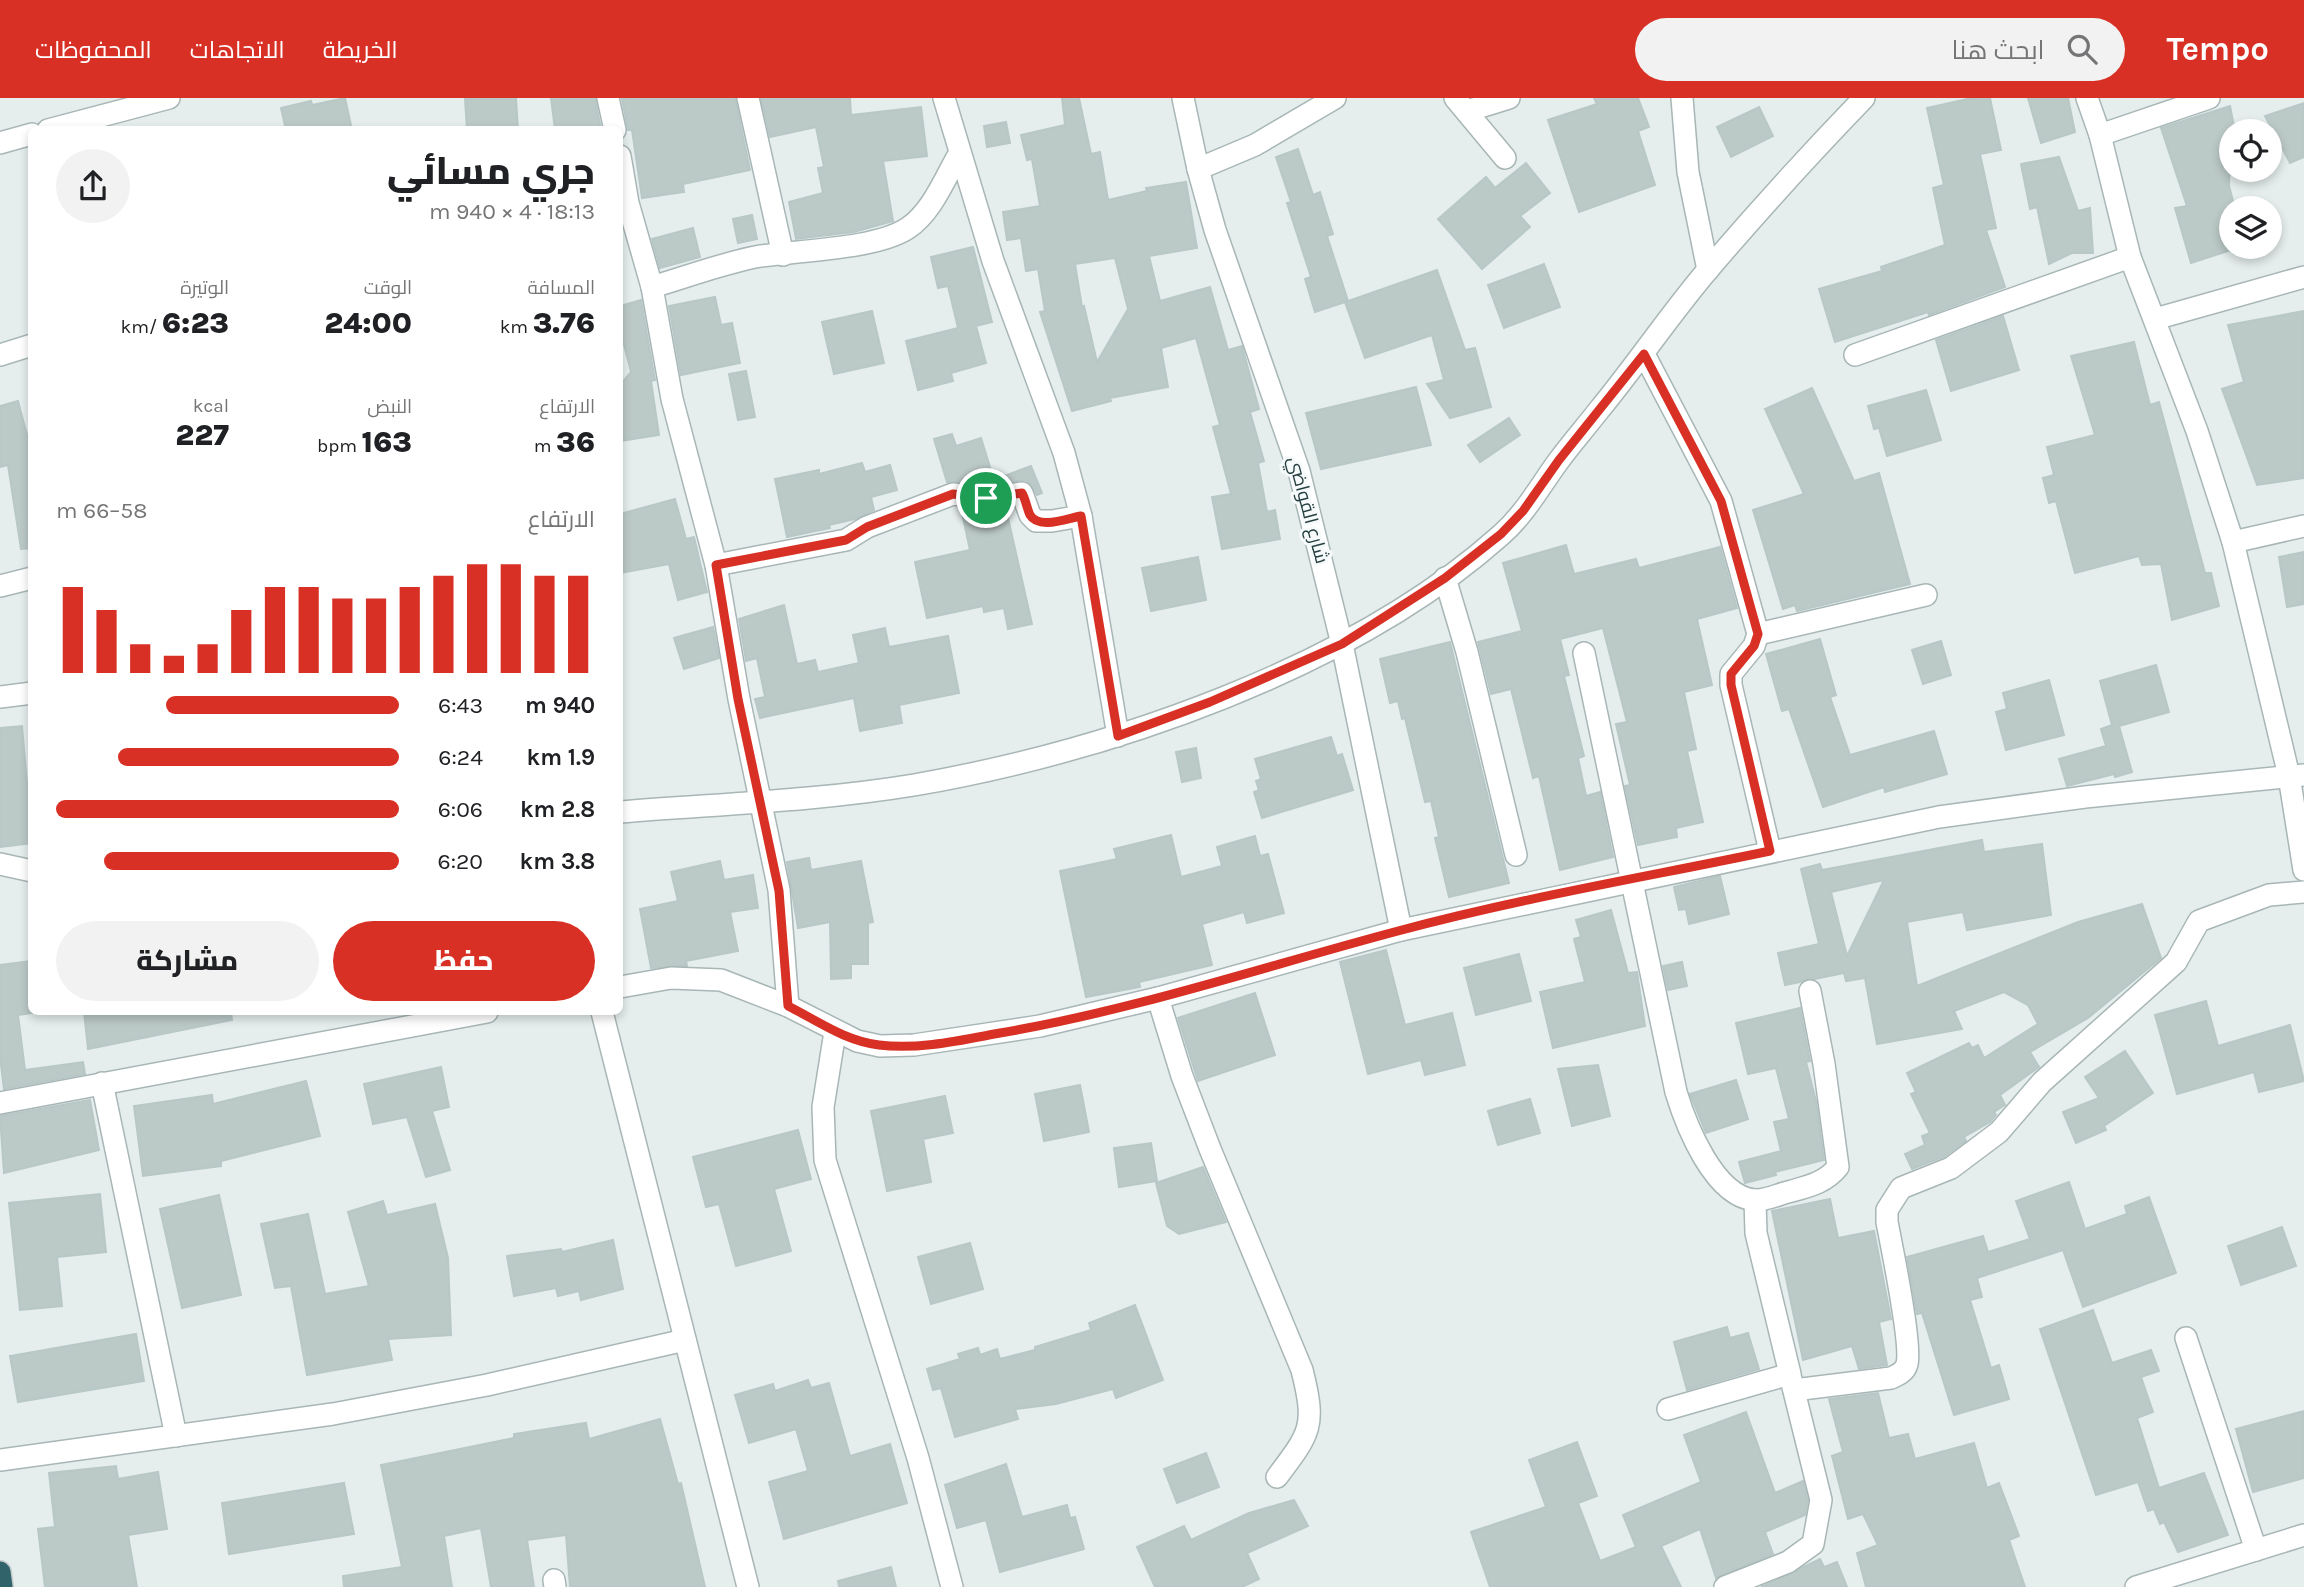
<!DOCTYPE html>
<html lang="ar">
<meta charset="utf-8">
<style>
:root{--surface:#fff;--page:#f2f2f2;--text:#202124;--muted:#757577;--accent:#d93025}
body{margin:0;font-family:Karla,Cairo,sans-serif;background:var(--page);color:var(--text);direction:rtl;height:100vh;display:flex;flex-direction:column;font-size:26px;white-space:nowrap}
*{box-sizing:border-box;margin:0}
p{font-size:23px;color:var(--muted)}
.icon{flex:none;width:38px;height:38px;fill:none;stroke:currentColor;stroke-width:2;stroke-linecap:round;stroke-linejoin:round}
.map{position:relative;flex:1;overflow:hidden;direction:ltr}
.drawer{position:absolute;left:28px;top:28px;width:595px;height:889px;display:flex;flex-direction:column;background:var(--surface);border-radius:10px;box-shadow:0 4px 10px #0003;direction:rtl}
.drawer>*{flex:none}
.buttons{position:absolute;left:2219px;top:21px;display:grid;gap:14px}
.buttons a{display:grid;place-items:center;width:63px;height:63px;border-radius:50%;background:var(--surface);box-shadow:0 4px 10px #0003;font-size:35px}
.pin{position:absolute;display:grid;place-items:center;width:60px;height:60px;color:#fff;margin:-30px;border:4px solid #fff;border-radius:50%;box-shadow:0 2px 7px #0007}
.round{display:grid;place-items:center;flex:none;width:74px;height:74px;border-radius:37px;background:var(--page)}
.summary{display:flex;align-items:center;justify-content:space-between;height:119px;padding:0 28px}
h1{font-size:38px;font-weight:800;line-height:52px}
.figures{display:grid;grid-template-columns:repeat(3,1fr);gap:10px;height:119px;padding:7px 28px}
.figures div{display:grid;align-content:center}
.figures b{font-size:30px;font-weight:800}
.figures small{font-size:19px;font-weight:400}
.figures p{font-size:19px}
.chart{height:196px;padding:14px 28px}
.chart p{display:flex;justify-content:space-between}
.chart svg{width:100%;height:126px;margin-top:7px;stroke:var(--accent);stroke-width:6}
.cta{display:flex;gap:14px;margin-top:auto;padding:14px 28px}
.cta a{flex:1;height:80px;border-radius:42px;background:var(--accent);color:#fff;font-size:28px;font-weight:800;line-height:80px;text-align:center}
.cta a+a{background:var(--page);color:var(--text)}
ul{padding:0 28px;list-style:none;font-size:23px}
li{display:grid;grid-template-columns:112px 84px 1fr;align-items:center;height:52px}
li i{height:18px;border-radius:9px;background:var(--accent)}
header{display:flex;align-items:center;gap:42px;box-sizing:border-box;height:98px;padding:0 35px;background:var(--accent);color:#fff}
header strong{font-size:33px}
nav{display:flex;gap:38px;margin-inline-start:auto;font-size:24px}
.search{width:490px;height:63px;background:var(--page);display:flex;align-items:center;gap:18px;box-sizing:border-box;padding:0 24px;border-radius:38px;color:var(--muted);font-size:26px}
.map>svg:first-child{display:block}
.building{fill:#bbc9c7;stroke:#b8c8c6;stroke-width:2;fill-rule:evenodd}
.lines{fill:none;stroke-linecap:round;stroke-linejoin:round}
.street-casing{stroke:#a8b6b6;stroke-width:24}
.highway-casing{stroke:#c2c9ca;stroke-width:24}
.street{stroke:#fff;stroke-width:21}
.highway{stroke:#31636b;stroke-width:21}
.route-casing{stroke:#fff;stroke-width:14}
.route{stroke:#d93025;stroke-width:9}
.labels{text-anchor:middle;dominant-baseline:central;stroke-width:6;stroke-linejoin:round;paint-order:stroke}
.street-label{font-size:19px;fill:#253e40;stroke:#f6fafa}
</style>
<header>
<strong>Tempo</strong>
<div class="search"><svg class="icon" aria-label="search" viewBox="0 0 24 24"><circle cx="10" cy="10" r="6"/><path d="M15 15l6 6"/></svg>ابحث هنا</div>
<nav><a>الخريطة</a><a>الاتجاهات</a><a>المحفوظات</a></nav>
</header>
<div class="map">
<svg width="2304" height="1489" viewBox="0 0 2304 1489">
<rect width="100%" height="100%" fill="#e5eeed"/>
<g class="building">
<polygon points="345,0 352,32 286,32 281,10 311,3 312,7"/>
<polygon points="516,0 518,32 467,32 465,1"/>
<polygon points="551,0 595,0 601,32 555,32"/>
<polygon points="627,0 735,0 750,72 683,86 684,94 642,100 632,32 628,32 622,1"/>
<polygon points="761,0 850,0 851,17 921,9 927,58 883,63 893,123 854,134 796,141 789,104 823,95 818,70 824,69 816,29 770,39"/>
<path d="M1062,0H1079L1091,56L1100,54L1108,102L1147,93L1146,90L1186,84L1197,150L1149,158L1160,203L1210,189L1228,252L1242,248L1259,311L1250,314L1264,363L1258,365L1267,414L1275,412L1280,441L1222,451L1212,399L1231,396L1213,329L1220,327L1196,240L1161,250L1168,289L1110,300L1111,303L1072,313L1040,214L1045,213L1038,171L1026,173L1021,140L1007,142L1003,114L1040,108L1032,61L1027,62L1021,37L1065,27ZM1115,160L1128,211L1097,264L1084,208L1082,209L1075,166Z"/>
<polygon points="1594,0 1638,0 1649,29 1638,33 1655,87 1579,114 1548,22 1597,6"/>
<polygon points="1972,0 1990,0 2001,52 1980,56 1996,130 1986,132 2005,189 1929,217 1928,214 1835,244 1819,191 1882,173 1881,169 1945,147 1933,90 1944,87 1927,10"/>
<polygon points="2028,0 2068,0 2075,34 2041,45"/>
<polygon points="2304,5 2304,59 2290,65 2265,18"/>
<polygon points="2230,8 2235,33 2231,33 2229,88 2235,110 2231,110 2231,152 2191,165 2175,110 2187,108 2161,30"/>
<polygon points="1759,9 1773,38 1731,59 1717,29"/>
<polygon points="1006,24 1010,45 987,49 984,28"/>
<polygon points="1298,51 1313,97 1320,94 1333,136 1327,138 1348,203 1315,214 1305,181 1311,179 1287,105 1291,104 1276,59"/>
<polygon points="2059,59 2078,113 2090,110 2093,155 2072,155 2049,166 2037,109 2030,111 2021,66"/>
<polygon points="1526,65 1550,95 1520,118 1530,129 1482,171 1438,121 1486,79 1495,90"/>
<polygon points="752,117 757,141 738,145 733,121"/>
<polygon points="693,130 700,159 660,170 652,141"/>
<polygon points="973,149 992,224 976,228 986,265 951,275 953,283 918,292 906,243 958,230 948,188 938,190 931,159"/>
<polygon points="1544,166 1560,209 1504,230 1488,187"/>
<polygon points="1437,172 1465,252 1475,250 1491,309 1450,320 1427,286 1444,282 1432,237 1365,260 1345,204"/>
<polygon points="715,199 721,227 732,225 740,265 681,277 669,208"/>
<polygon points="641,202 655,282 651,283 659,337 620,343 620,287 631,274 620,231 620,208"/>
<polygon points="872,213 884,265 834,276 822,224"/>
<polygon points="2304,213 2304,380 2257,387 2222,291 2244,284 2228,227"/>
<polygon points="2003,218 2019,272 1951,293 1936,242"/>
<polygon points="2134,244 2150,307 2159,304 2205,475 2211,475 2219,508 2172,522 2161,466 2142,467 2139,458 2075,475 2056,403 2049,405 2043,380 2054,377 2047,349 2095,337 2071,258"/>
<polygon points="746,273 755,319 738,322 729,276"/>
<polygon points="1416,289 1431,347 1321,371 1306,315"/>
<polygon points="1812,290 1854,383 1879,375 1910,486 1797,513 1795,507 1783,511 1753,412 1804,396 1765,311"/>
<polygon points="1926,292 1941,342 1887,358 1879,330 1874,331 1868,308"/>
<polygon points="18,303 32,356 32,450 21,451 8,367 0,369 0,308"/>
<polygon points="1509,320 1520,337 1480,364 1468,347"/>
<polygon points="952,336 956,348 981,340 994,382 1031,368 1042,395 1037,397 1031,386 1025,382 987,387 947,384 934,341"/>
<polygon points="862,365 865,374 890,367 897,392 871,399 874,412 855,421 829,427 830,430 787,439 775,381 819,372 819,376"/>
<polygon points="675,401 686,441 694,439 707,494 678,502 669,466 620,475 620,416"/>
<polygon points="961,410 986,413 1006,411 1032,526 1008,531 1004,510 984,514 983,508 927,520 915,464 970,452"/>
<polygon points="1566,447 1574,476 1636,461 1639,470 1720,449 1737,510 1697,521 1712,587 1684,594 1696,651 1687,653 1703,724 1676,730 1677,739 1638,747 1625,688 1630,687 1616,626 1627,624 1603,530 1560,541 1569,577 1564,578 1584,658 1578,660 1586,698 1600,694 1613,759 1560,772 1539,678 1533,680 1511,591 1491,596 1478,544 1522,533 1503,465"/>
<polygon points="2304,454 2304,506 2287,509 2279,459"/>
<polygon points="1198,459 1206,502 1151,513 1142,470"/>
<polygon points="784,507 797,566 815,562 818,574 859,565 853,537 885,530 889,549 948,538 959,595 899,607 902,625 860,633 854,600 760,620 755,601 765,599 757,560 746,563 739,521"/>
<polygon points="713,529 719,560 684,571 674,540"/>
<polygon points="1820,541 1836,597 1830,599 1850,657 1934,633 1947,676 1885,694 1884,689 1823,709 1789,611 1782,613 1766,556"/>
<polygon points="1941,543 1951,577 1923,586 1912,552"/>
<polygon points="1450,544 1509,785 1449,799 1435,740 1439,739 1431,703 1425,704 1405,620 1402,621 1398,603 1390,605 1380,561"/>
<polygon points="2156,567 2169,614 2119,628 2132,674 2115,679 2114,676 2067,688 2059,661 2106,648 2101,631 2112,627 2100,583"/>
<polygon points="2049,582 2064,637 2006,652 1996,614 2007,611 2003,595"/>
<polygon points="22,628 28,697 32,696 32,745 0,749 0,630"/>
<polygon points="1331,639 1337,658 1342,656 1353,692 1262,720 1254,694 1259,692 1256,683 1261,681 1255,661"/>
<polygon points="1196,650 1201,680 1182,684 1176,654"/>
<polygon points="1171,737 1181,779 1222,768 1217,749 1255,738 1260,758 1268,756 1284,815 1247,825 1244,814 1202,826 1212,867 1139,884 1140,889 1086,899 1060,773 1117,761 1114,751"/>
<path d="M1982,742L1984,754L2042,746L2051,817L1967,832L1963,814L1907,824L1917,888L2078,824L2142,806L2161,860L2088,920L2030,954L2039,969L2000,997L2005,1007L1994,1014L1996,1017L1990,1024L1964,1039L1966,1043L1945,1058L1912,1071L1905,1056L1925,1047L1922,1038L1930,1035L1911,996L1916,994L1907,975L1969,945L1972,950L1978,947L1984,960L2038,926L2028,907L2004,894L1954,913L1962,931L1877,946L1865,880L1846,883L1844,875L1785,887L1778,855L1819,846L1801,771L1820,766L1822,772ZM1884,782L1847,858L1831,794Z"/>
<polygon points="809,760 811,772 861,763 873,824 868,825 868,866 851,866 851,880 831,881 830,824 798,830 787,764"/>
<polygon points="720,763 724,782 753,777 758,810 730,814 738,853 686,863 687,868 651,870 640,811 678,803 671,774"/>
<polygon points="1720,778 1729,816 1689,826 1686,811 1679,812 1674,789"/>
<polygon points="1611,812 1628,875 1637,874 1645,928 1553,950 1540,894 1585,884 1574,841 1581,839 1576,822"/>
<polygon points="1386,852 1405,927 1452,915 1465,967 1425,977 1421,962 1368,976 1340,864"/>
<polygon points="1519,856 1531,903 1476,917 1464,870"/>
<polygon points="32,863 32,915 18,917 25,972 83,964 85,976 4,991 0,959 0,867"/>
<polygon points="1682,864 1687,888 1668,892 1663,868"/>
<polygon points="1255,895 1275,957 1198,983 1178,920"/>
<polygon points="2206,903 2218,948 2290,927 2304,983 2259,994 2254,974 2177,996 2155,917"/>
<polygon points="1800,910 1810,963 1806,964 1816,1003 1824,1062 1775,1074 1776,1077 1745,1085 1739,1064 1781,1053 1774,1024 1789,1021 1776,970 1748,976 1736,925"/>
<polygon points="84,914 231,914 232,922 88,951"/>
<polygon points="2125,953 2153,995 2104,1028 2106,1032 2076,1045 2063,1014 2099,1000 2085,979"/>
<polygon points="1598,967 1610,1018 1572,1028 1558,971"/>
<polygon points="441,969 449,1009 432,1013 450,1072 426,1079 407,1019 373,1026 364,986"/>
<polygon points="1736,982 1748,1021 1706,1035 1690,996"/>
<polygon points="306,983 320,1038 221,1063 221,1068 143,1078 134,1008 212,997 213,1006"/>
<polygon points="1080,987 1089,1034 1044,1043 1035,996"/>
<polygon points="945,998 953,1035 923,1041 931,1084 887,1093 871,1013"/>
<polygon points="1530,1001 1540,1035 1498,1047 1488,1013"/>
<polygon points="90,1002 99,1052 4,1075 0,1018"/>
<polygon points="798,1032 811,1081 774,1091 791,1153 736,1168 719,1106 706,1109 693,1059"/>
<polygon points="1151,1045 1157,1083 1119,1089 1114,1050"/>
<polygon points="1203,1069 1226,1124 1179,1136 1167,1128 1156,1085"/>
<polygon points="2069,1084 2085,1131 2127,1116 2125,1108 2149,1099 2176,1175 2083,1209 2063,1152 1977,1180 1982,1199 1970,1202 1991,1270 1999,1267 2009,1301 1954,1317 1922,1215 1917,1216 1907,1159 1983,1138 1988,1154 2030,1141 2016,1103"/>
<polygon points="100,1096 106,1154 57,1159 62,1208 20,1212 9,1105"/>
<polygon points="219,1097 241,1197 182,1210 160,1111"/>
<polygon points="1830,1101 1838,1140 1874,1133 1891,1221 1879,1224 1887,1267 1859,1271 1852,1248 1803,1262 1772,1113"/>
<polygon points="383,1103 387,1117 435,1106 448,1160 451,1237 388,1241 392,1262 307,1277 291,1188 275,1190 261,1126 308,1116 325,1196 369,1188 348,1114"/>
<polygon points="2282,1129 2296,1168 2241,1187 2228,1148"/>
<polygon points="613,1142 623,1191 581,1202 579,1193 558,1198 556,1190 514,1198 507,1158 561,1151 562,1154"/>
<polygon points="970,1145 983,1191 931,1206 918,1159"/>
<polygon points="1135,1207 1163,1282 1116,1300 1113,1291 1056,1306 1015,1311 1018,1321 955,1339 941,1290 933,1292 927,1271 960,1261 958,1256 978,1250 980,1257 997,1251 1000,1261 1035,1252 1035,1249 1091,1232 1089,1225"/>
<polygon points="2093,1212 2112,1265 2151,1252 2159,1273 2141,1279 2153,1314 2137,1320 2159,1390 2204,1375 2228,1437 2178,1454 2164,1424 2160,1426 2154,1411 2148,1413 2138,1384 2096,1397 2040,1231"/>
<polygon points="1727,1229 1730,1240 1748,1235 1759,1271 1687,1292 1674,1244"/>
<polygon points="136,1236 144,1283 18,1304 10,1258"/>
<polygon points="808,1282 811,1290 829,1285 850,1358 890,1346 907,1405 784,1441 769,1384 808,1373 796,1331 749,1345 735,1297 773,1286 775,1293"/>
<polygon points="1878,1295 1889,1340 1908,1336 1915,1361 1974,1345 1987,1390 1999,1385 2019,1438 2009,1442 2025,1489 1866,1489 1857,1455 1878,1447 1863,1416 1848,1421 1832,1358 1843,1354 1829,1301"/>
<polygon points="2304,1313 2304,1380 2253,1394 2236,1331"/>
<polygon points="1746,1314 1775,1395 1803,1383 1808,1402 1805,1417 1765,1434 1773,1456 1716,1480 1700,1431 1661,1448 1681,1489 1490,1489 1471,1434 1546,1409 1529,1362 1577,1344 1597,1398 1578,1405 1600,1463 1636,1449 1623,1417 1701,1384 1684,1337"/>
<polygon points="660,1321 678,1386 681,1385 705,1489 570,1489 566,1437 527,1442 534,1489 491,1489 481,1430 444,1438 452,1489 344,1489 343,1478 402,1469 381,1367 514,1340 514,1336 586,1325 589,1341"/>
<polygon points="1206,1355 1219,1389 1177,1405 1164,1371"/>
<polygon points="1006,1366 1022,1419 1067,1407 1070,1420 1075,1419 1084,1451 1000,1474 986,1422 957,1430 945,1387"/>
<polygon points="116,1368 118,1381 158,1374 167,1431 128,1437 137,1489 45,1489 38,1431 55,1429 49,1375"/>
<polygon points="344,1385 354,1436 229,1456 222,1405"/>
<polygon points="1294,1402 1308,1428 1247,1455 1259,1481 1242,1489 1155,1489 1137,1449 1184,1428 1191,1442 1249,1415"/>
<polygon points="1820,1461 1824,1469 1837,1464 1847,1489 1761,1489"/>
<polygon points="891,1469 896,1489 839,1489 838,1483"/>
</g>
<g class="lines">
<g class="street-casing">
<g id="street">
<polyline points="608,0 615,32"/>
<polyline points="748,0 783,157"/>
<polyline points="944,0 993,163 1064,355 1081,418 1118,638"/>
<polyline points="1183,0 1198,71 1215,132 1299,373 1342,546 1401,832"/>
<polyline points="1455,0 1505,60"/>
<polyline points="1682,0 1688,74 1708,172"/>
<polyline points="2087,0 2100,37 2130,159 2197,333 2233,444 2289,678 2304,772"/>
<polyline points="1467,13 1509,0"/>
<polyline points="48,32 169,0"/>
<polyline points="2100,37 2209,0"/>
<polyline points="0,45 32,36"/>
<polyline points="620,58 628,105 652,189 672,301 716,467 739,601 779,792 788,908"/>
<polyline points="1198,71 1255,47 1335,0"/>
<path d="M652,189C686,179 721,166 755,159C796,152 875,152 908,130C932,114 945,80 959,56"/>
<polyline points="2155,221 2304,179"/>
<polyline points="1644,256 1721,403 1758,536 1754,548 1731,576 1731,587 1770,753"/>
<polyline points="0,257 32,247"/>
<polyline points="1855,257 2130,159"/>
<polyline points="2233,444 2304,428"/>
<polyline points="716,467 846,442 867,429 953,396 987,400 1022,395 1030,417 1036,423 1052,423 1081,418"/>
<polyline points="1445,480 1467,554 1516,757"/>
<polyline points="0,488 32,480"/>
<polyline points="1758,536 1926,497"/>
<path d="M1584,555L1676,994C1686,1027 1714,1099 1755,1102C1766,1103 1781,1095 1792,1093C1810,1088 1826,1084 1838,1069L1824,966L1810,893"/>
<polyline points="0,599 32,595"/>
<path d="M620,714C717,706 817,703 914,687C1109,653 1351,571 1501,437C1524,417 1539,390 1557,365C1570,347 1585,330 1599,312C1636,267 1669,218 1706,174C1757,114 1810,56 1864,0"/>
<polyline points="0,766 32,773"/>
<polyline points="620,889 671,880 721,882 788,908 857,943 880,948 914,947 1040,928 1158,900 1401,832 1939,719 2085,699 2304,677"/>
<path d="M1158,900L1182,978L1210,1051L1302,1272C1316,1328 1311,1334 1277,1379"/>
<polyline points="602,914 748,1489"/>
<polyline points="835,934 823,1009 825,1062 918,1360 952,1489"/>
<polyline points="102,985 176,1338"/>
<polyline points="0,1005 487,914"/>
<polyline points="2186,1240 2256,1452"/>
<path d="M1794,1292L1891,1280C1898,1277 1905,1274 1907,1266C1912,1247 1892,1150 1887,1124V1112L1901,1090L1951,1070L1999,1034L2042,984L2176,864L2199,823L2269,797L2304,794"/>
<polyline points="1668,1311 1790,1276 1756,1135 1755,1102"/>
<polyline points="0,1362 333,1316 487,1287 685,1242"/>
<polyline points="554,1482 555,1489"/>
<polyline points="1725,1489 1788,1464 1813,1446 1821,1402 1791,1281"/>
<polyline points="2136,1489 2304,1437"/>
</g>
</g>
<g class="highway-casing">
<polyline id="highway" points="0,1474 2,1489"/>
</g>
<use href="#street" class="street"/>
<use href="#highway" class="highway"/>
</g>
<g class="lines">
<g class="route-casing">
<path id="route" d="M1644,256L1721,403L1758,536L1754,548L1731,576V587L1770,753C1646,779 1521,800 1398,833C1266,868 1135,912 1000,935C962,942 919,952 879,947C845,943 818,923 788,908L779,793L738,601L716,467L846,442L867,429L953,396L986,400L1022,395C1026,402 1027,411 1030,417C1039,432 1068,420 1081,418L1118,638L1210,604L1342,546L1445,480L1501,436L1523,413L1559,362Z"/>
</g>
<use href="#route" class="route"/>
</g>
<g class="labels">
<g class="street-label">
<text transform="translate(1308 412) rotate(75)">شارع القواضي</text>
</g>
</g>
</svg>
<div class="buttons">
<a><svg class="icon" aria-label="locate" viewBox="0 0 24 24"><circle cx="12" cy="12" r="6"/><path d="M12 2v4M12 18v4M2 12h4M18 12h4"/></svg></a>
<a><svg class="icon" aria-label="layers" viewBox="0 0 24 24"><path d="M12 4l9 5-9 5-9-5zM3 14l9 5 9-5"/></svg></a>
</div>
<div class="pin" style="left:986px;top:400px;background:#1e9e55"><svg class="icon" aria-label="arrive" viewBox="0 0 24 24"><path d="M6 21V4h12l-3 4 3 4H6"/></svg></div>
<section class="drawer">
<div class="summary"><div><h1>جري مسائي</h1><p>18:13 · 4 × 940 m</p></div><a class="round"><svg class="icon" aria-label="share" viewBox="0 0 24 24"><path d="M12 15V3M7 8l5-5 5 5M5 13v7h14v-7"/></svg></a></div>
<div class="figures">
<div><p>المسافة</p><b>3.76<small> km</small></b></div>
<div><p>الوقت</p><b>24:00</b></div>
<div><p>الوتيرة</p><b>6:23<small> /km</small></b></div>
</div>
<div class="figures">
<div><p>الارتفاع</p><b>36<small> m</small></b></div>
<div><p>النبض</p><b>163<small> bpm</small></b></div>
<div><p>kcal</p><b>227</b></div>
</div>
<div class="chart"><p><span>الارتفاع</span>58–66 m</p>
<svg viewBox="0 0 160 44" preserveAspectRatio="none"><path d="M5 44V14M15 44V22M25 44V34M35 44V38M45 44V34M55 44V22M65 44V14M75 44V14M85 44V18M95 44V18M105 44V14M115 44V10M125 44V6M135 44V6M145 44V10M155 44V10"/></svg>
</div>
<ul>
<li><b>940 m</b>6:43<i style="width:68%"></i></li>
<li><b>1.9 km</b>6:24<i style="width:82%"></i></li>
<li><b>2.8 km</b>6:06<i style="width:100%"></i></li>
<li><b>3.8 km</b>6:20<i style="width:86%"></i></li>
</ul>
<div class="cta"><a>حفظ</a><a>مشاركة</a></div>
</section>
</div>
